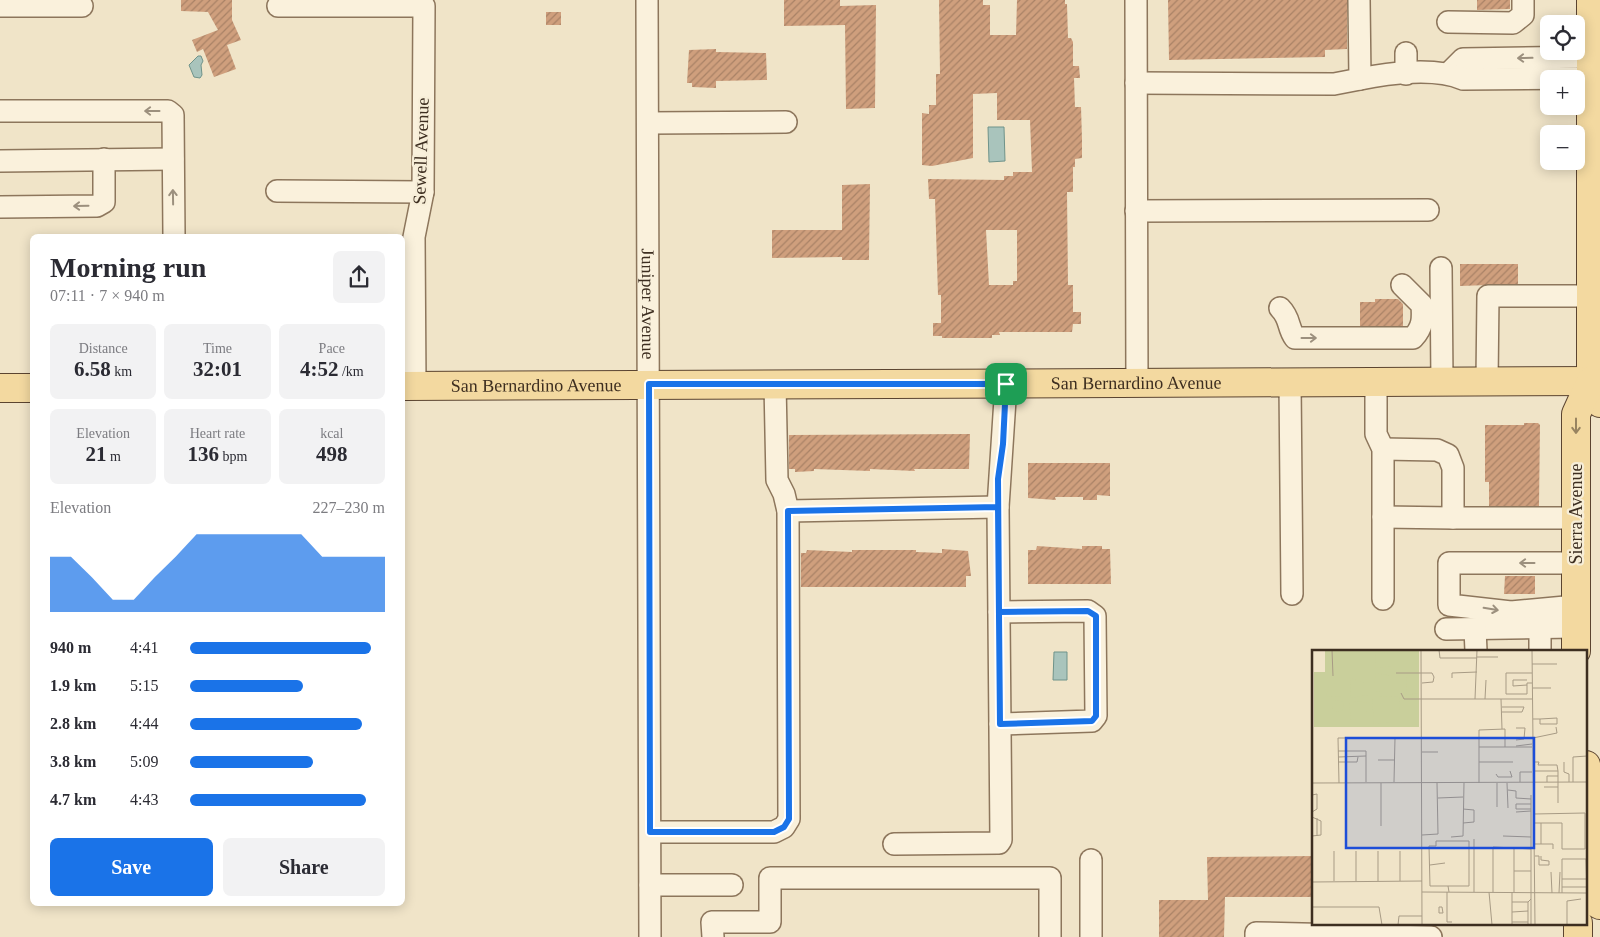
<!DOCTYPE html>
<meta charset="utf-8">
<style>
:root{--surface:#fff;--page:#f2f2f3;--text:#2b2b33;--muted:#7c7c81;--accent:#1a73e8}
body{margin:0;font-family:Georgia,serif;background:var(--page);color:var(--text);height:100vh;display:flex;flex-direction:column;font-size:19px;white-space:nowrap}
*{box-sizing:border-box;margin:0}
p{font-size:16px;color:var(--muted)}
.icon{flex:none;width:28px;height:28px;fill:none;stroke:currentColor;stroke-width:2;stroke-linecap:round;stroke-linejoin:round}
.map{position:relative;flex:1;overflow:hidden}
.panel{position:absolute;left:30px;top:234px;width:375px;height:672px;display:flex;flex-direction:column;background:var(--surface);border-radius:8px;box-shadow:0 2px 12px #0003}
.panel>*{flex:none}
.controls{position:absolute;left:1540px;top:15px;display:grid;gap:10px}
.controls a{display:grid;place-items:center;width:45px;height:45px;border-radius:8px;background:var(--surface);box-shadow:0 2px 12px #0003;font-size:25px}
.pin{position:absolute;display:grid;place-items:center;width:42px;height:42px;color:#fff;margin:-21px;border-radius:10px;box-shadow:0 2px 8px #0006}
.round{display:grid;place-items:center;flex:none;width:52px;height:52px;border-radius:8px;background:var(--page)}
.head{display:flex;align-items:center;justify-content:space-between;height:85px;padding:0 20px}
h1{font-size:28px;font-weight:800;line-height:38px}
.metrics{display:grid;grid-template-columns:repeat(3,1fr);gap:8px;height:85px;padding:5px 20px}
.metrics div{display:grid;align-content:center;border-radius:8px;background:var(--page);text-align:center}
.metrics b{font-size:21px;font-weight:800}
.metrics small{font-size:14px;font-weight:400}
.metrics p{font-size:14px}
.chart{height:140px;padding:10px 20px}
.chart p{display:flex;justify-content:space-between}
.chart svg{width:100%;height:90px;margin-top:5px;fill:var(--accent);opacity:.7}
.primary-button{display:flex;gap:10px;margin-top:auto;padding:10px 20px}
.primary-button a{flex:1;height:58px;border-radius:8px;background:var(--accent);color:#fff;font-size:20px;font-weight:800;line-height:58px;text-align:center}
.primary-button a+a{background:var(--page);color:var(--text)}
ul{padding:0 20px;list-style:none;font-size:16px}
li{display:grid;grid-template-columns:80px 60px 1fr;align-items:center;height:38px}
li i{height:12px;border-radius:6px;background:var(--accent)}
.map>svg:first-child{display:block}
.water{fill:#a9c4bc;stroke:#6f938a}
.building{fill:url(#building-hatch);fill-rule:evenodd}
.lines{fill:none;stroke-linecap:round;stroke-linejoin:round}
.minor-casing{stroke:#8d765c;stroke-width:24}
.major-casing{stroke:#5b4430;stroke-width:30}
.minor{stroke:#faf1dc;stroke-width:21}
.major{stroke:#f3d9a0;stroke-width:28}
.oneway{stroke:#9c907e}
.oneway2{stroke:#988460}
.route-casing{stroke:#fff;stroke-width:10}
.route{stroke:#1a73e8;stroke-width:6}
.labels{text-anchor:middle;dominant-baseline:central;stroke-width:4.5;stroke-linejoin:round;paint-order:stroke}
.street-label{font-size:18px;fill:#3d2e20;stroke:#f7eed8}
.inset-road{fill:none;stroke:#a89b85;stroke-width:1}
.view{fill:#1d4ed8;fill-opacity:0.15;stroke:#1d4ed8;stroke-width:2.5}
.inset-edge{fill:none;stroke:#3d2e20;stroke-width:2.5}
</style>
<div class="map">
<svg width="1600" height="937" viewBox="0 0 1600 937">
<defs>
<pattern id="building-hatch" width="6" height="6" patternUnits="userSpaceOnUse" patternTransform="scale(1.25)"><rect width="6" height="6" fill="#cf9f7d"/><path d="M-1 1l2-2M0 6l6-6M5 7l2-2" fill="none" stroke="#a98266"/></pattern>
</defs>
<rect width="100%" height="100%" fill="#f0e4c8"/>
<g class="water">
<polygon points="198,56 201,56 203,61 201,65 202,75 200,78 194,77 189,65"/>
<polygon points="988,127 1004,127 1005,161 989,162"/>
<polygon points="1054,652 1067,652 1067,680 1053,680"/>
</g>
<g class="building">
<polygon points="181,0 232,0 232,20 241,40 227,45 236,69 214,77 203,49 197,52 192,40 218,30 208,12 181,11"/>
<polygon points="784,0 840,0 840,6 876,5 875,108 846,109 845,25 784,26"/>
<path d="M939,0H983V5H990V35H1016L1017,0H1065V4H1067L1068,38H1071L1073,42V66H1079L1080,78H1074L1075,107H1081L1082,139V158L1075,159V167H1073V192H1067L1068,285H1073V312H1081V324H1073L1072,332H999L1000,335H992V338H942V336H933V323H941V295H938L935,199H929L928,179L1004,180V176H1013V172H1032L1030,120H997V93L973,94V158L932,166L922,165V113L929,114V105H936V74H940ZM986,230H1017V281H1013V285H989Z"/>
<polygon points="1168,0 1347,0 1347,49 1325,50 1325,57 1169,60"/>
<polygon points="1477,0 1510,0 1510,9 1477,10"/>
<rect x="546" y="12" width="15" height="13"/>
<polygon points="716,49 716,52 766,53 767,80 716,81 716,88 692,87 692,83 687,83 689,50"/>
<polygon points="870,184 869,260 842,260 842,257 772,258 772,230 842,230 842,185"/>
<polygon points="1460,264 1518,264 1518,284 1460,286"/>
<polygon points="1375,299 1398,299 1403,304 1403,326 1360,326 1360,302 1375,302"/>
<polygon points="1524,423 1538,423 1540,425 1539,506 1489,506 1489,482 1485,482 1485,425 1524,425"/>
<polygon points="970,434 969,469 914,469 915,471 870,469 870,471 814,469 814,471 795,472 795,469 789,469 789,435"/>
<polygon points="1028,463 1110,463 1110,496 1097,495 1097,500 1083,500 1083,497 1055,497 1056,500 1028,498"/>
<polygon points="1037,546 1082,549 1082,546 1102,546 1102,549 1110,549 1111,584 1028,584 1028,550 1036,550"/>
<polygon points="942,549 968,551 971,576 966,576 966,587 801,587 801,553 806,553 807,550 852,552 852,550 916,550 916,552 942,553"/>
<polygon points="1505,576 1535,576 1535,594 1504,594"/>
<polygon points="1314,856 1314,897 1225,897 1224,937 1159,937 1159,900 1208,900 1207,857"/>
</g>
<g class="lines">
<g class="minor-casing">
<g id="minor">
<path id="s1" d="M647,0L650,937"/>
<polyline points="1136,0 1137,384"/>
<polyline points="0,6 82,6"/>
<polyline points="278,6 424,6 423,192 414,237 415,385"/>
<polyline points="1448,22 1513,23 1523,15 1523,0"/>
<polyline points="1449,73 1463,59 1591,57"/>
<polyline points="1406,74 1406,53"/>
<path d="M1360,79C1389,73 1435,67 1463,79L1591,78"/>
<polyline points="1136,83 1334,84 1360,79 1359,0"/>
<polyline points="0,111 168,111 173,115 174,236"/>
<polyline points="648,123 786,122"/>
<polyline points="0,161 173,159"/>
<polyline points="277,191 423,192"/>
<polyline points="0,207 97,206 104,202 104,159"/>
<polyline points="1136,211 1428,210"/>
<polyline points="1441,268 1442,382"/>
<path d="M1280,308C1291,319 1287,327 1295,338H1413C1423,327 1423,319 1422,305L1402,285"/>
<polyline points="1487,381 1488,296 1591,296"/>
<polyline points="1290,383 1292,594"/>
<polyline points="1376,383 1376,434 1383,449 1383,599"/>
<polyline points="1383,449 1437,450 1448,455 1453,468 1453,518 1576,518"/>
<polyline points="788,511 998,507"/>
<polyline points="1383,517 1453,518"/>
<polyline points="1576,563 1449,563 1449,605 1511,612 1576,606"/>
<polyline points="999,612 1088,611 1095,616 1096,716 1092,721 1000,724"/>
<polyline points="1446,629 1576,627"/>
<polyline points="1475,629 1476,651"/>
<polyline points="1540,651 1540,628"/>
<polyline points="651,832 774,832 784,827 789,819 788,511 784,494 777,480 775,384"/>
<polyline points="894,844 999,843 1001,840 998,507 1006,384"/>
<polyline points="650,885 732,885"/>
<polyline points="713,937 712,922 770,922 770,878 1050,878 1050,937"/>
<polyline points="1091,937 1091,860"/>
<polyline points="1256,937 1256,933 1431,937"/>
</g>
</g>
<g class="major-casing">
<g id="major">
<polyline points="1591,0 1591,381 1600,403"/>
<path id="s2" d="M402,386L1600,381"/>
<polyline points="0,388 32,388"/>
<polyline points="1576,651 1576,414 1591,381"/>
<polyline points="1586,765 1591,783 1593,901 1600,905"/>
<polyline points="1578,923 1578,937"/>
</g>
</g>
<use href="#minor" class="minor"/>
<use href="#major" class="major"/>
</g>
<defs><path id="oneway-shaft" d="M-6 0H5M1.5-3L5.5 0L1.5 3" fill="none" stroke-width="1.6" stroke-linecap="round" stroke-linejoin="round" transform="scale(1.25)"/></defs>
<g class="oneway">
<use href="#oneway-shaft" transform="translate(1525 58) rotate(179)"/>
<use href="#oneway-shaft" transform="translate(152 111) rotate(180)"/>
<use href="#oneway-shaft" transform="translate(173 197) rotate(-91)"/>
<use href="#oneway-shaft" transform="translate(81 206) rotate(179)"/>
<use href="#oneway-shaft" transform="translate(1309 338)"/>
<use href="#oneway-shaft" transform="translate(1527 563) rotate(180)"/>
<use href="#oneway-shaft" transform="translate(1491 609) rotate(9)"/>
</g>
<use class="oneway2" href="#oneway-shaft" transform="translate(1576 426) rotate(90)"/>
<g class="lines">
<g class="route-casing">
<polyline id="route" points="1006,384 649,384 650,832 774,832 784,827 789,819 788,511 998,507 1000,724 1092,721 1096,716 1096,616 1088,611 999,612 998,479 1003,444 1006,384"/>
</g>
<use href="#route" class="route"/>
</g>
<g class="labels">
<g class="street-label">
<text transform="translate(421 151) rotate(-88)">Sewell Avenue</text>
<text stroke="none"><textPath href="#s1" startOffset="304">Juniper Avenue</textPath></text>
<text stroke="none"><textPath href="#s2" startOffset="734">San Bernardino Avenue</textPath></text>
<text stroke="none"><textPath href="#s2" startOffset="134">San Bernardino Avenue</textPath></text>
<text transform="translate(1576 514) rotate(-90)">Sierra Avenue</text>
</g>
</g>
<g transform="translate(1312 650)">
<rect width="275" height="275" fill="#f0e4c8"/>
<path d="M13,0H107V77H2V22H13Z" fill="#c9cf9b"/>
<path d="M63,0L76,4L80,16L64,18ZM64,23L80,26L78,35L68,41L64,42L62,33ZM102,25L106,43L95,45L94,26ZM31,28V47L14,46L17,35ZM38,28L52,33L56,45L39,48ZM63,46L88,47L87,61L78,72L62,74L60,49ZM20 56a6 6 0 1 1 12 0a6 6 0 1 1-12 0ZM46,51L56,53L54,62L46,69L39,70L37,53Z" fill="#c9cf9b"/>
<path class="inset-road" d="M20,0L21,26M109,0L110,275M127,0L128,8H165M220,0L223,275M275,0V49M165,7H186M220,14H245M84,23H110M110,23H120L122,27L121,32L110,33M220,23H194V44H215V33H220M140,28V23L165,22M215,30H201V36L215,35M221,38H239M89,43L92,49H220M163,49L165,0M173,49L174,30M189,49L190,79M190,57H212M190,62H210L212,57M221,69H228V74H245V68L228,69M204,78H213L212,89L204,90M66,88H83L82,132M221,88L245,83L244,77M204,96L220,94M167,97H193V79L167,80V133M193,97H220M26,101H54V132M110,102H126M26,107L54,106M66,110H83M26,112H45L46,107M167,112H201M221,112H227L226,115H245L246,121M252,112V122L257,124V132M221,121H246V137M184,124L186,127H200L198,121M208,132V122H220M235,132V126H246M261,132V107L275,106M0,133L275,132M27,133L26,88H43M69,133V176M185,133V157M195,133L196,158M232,137H246V153M196,140L204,141V148L219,149M0,145L5,144V159L0,162M219,145V275M126,148L151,147M219,154H204V159H219M151,159L162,160V172L151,173M204,162L219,161M0,167L9,171V185L0,186M222,173H250V199H273V163L222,164M229,173V194M110,185L126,184L125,133M5,186V168M191,186L219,187M139,187L151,186L152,133M223,194H241V199M202,198L219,199M22,201V231M44,201V231M88,201V231M223,206H227V215H237V211L229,210V206M118,215L133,213M202,221H219M239,222L240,243M250,229H275M66,231V201M0,232L110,231M136,236H118L117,196H124V191H157V236H136L137,242M250,237H275M110,242L275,243M135,242V272H140M162,242V189M177,242L180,275M181,242V197L202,198V242M247,243L248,222M250,243V209H274L275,243M200,252H216L219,249M216,252V275M0,257H67L70,275M127,257H130L131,263H127ZM200,262L216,261M200,272H216M86,275L87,266H110M200,275V242M255,275V251L269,249"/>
<path class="view" d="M34,88H222V198H34Z"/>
<rect width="275" height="275" class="inset-edge"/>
</g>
</svg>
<div class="controls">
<a><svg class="icon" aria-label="locate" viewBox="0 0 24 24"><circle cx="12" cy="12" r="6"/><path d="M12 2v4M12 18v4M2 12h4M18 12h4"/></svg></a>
<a>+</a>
<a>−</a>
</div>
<div class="pin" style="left:1006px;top:384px;background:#1e9e55"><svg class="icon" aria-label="arrive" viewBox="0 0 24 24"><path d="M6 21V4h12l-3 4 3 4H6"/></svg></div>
<section class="panel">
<div class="head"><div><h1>Morning run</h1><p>07:11 · 7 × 940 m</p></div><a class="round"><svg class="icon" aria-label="share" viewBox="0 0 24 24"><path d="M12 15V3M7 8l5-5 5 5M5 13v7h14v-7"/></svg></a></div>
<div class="metrics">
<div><p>Distance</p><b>6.58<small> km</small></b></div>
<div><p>Time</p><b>32:01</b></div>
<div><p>Pace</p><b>4:52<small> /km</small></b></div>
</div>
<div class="metrics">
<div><p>Elevation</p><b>21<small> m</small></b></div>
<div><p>Heart rate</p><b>136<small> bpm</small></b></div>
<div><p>kcal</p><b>498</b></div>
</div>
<div class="chart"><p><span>Elevation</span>227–230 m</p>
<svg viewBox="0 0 160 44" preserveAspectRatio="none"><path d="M0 44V17L10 17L20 27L30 38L40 38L50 27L60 17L70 6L80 6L90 6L100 6L110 6L120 6L130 17L140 17L150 17L160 17V44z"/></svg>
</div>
<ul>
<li><b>940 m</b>4:41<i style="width:93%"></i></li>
<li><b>1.9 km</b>5:15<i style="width:58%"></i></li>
<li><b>2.8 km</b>4:44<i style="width:88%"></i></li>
<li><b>3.8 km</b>5:09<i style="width:63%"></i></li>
<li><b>4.7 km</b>4:43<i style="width:90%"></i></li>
</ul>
<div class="primary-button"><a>Save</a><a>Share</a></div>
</section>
</div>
